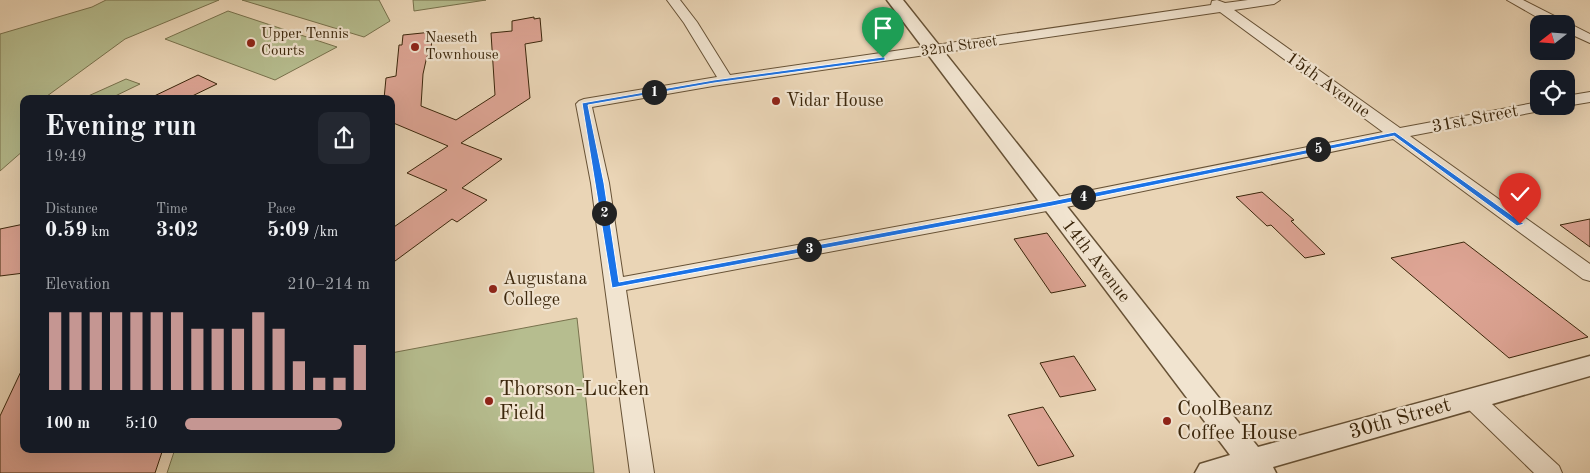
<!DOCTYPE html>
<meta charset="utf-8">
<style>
:root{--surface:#171b24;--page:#242831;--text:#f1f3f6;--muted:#9ea1a6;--accent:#c59692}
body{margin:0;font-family:"Old Standard TT",serif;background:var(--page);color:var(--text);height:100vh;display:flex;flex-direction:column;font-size:19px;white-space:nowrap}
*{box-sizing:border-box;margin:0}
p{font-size:16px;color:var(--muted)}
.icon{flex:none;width:28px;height:28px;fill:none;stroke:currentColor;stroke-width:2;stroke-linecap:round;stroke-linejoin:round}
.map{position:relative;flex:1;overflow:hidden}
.sheet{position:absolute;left:20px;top:95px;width:375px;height:358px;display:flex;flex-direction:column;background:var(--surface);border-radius:10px;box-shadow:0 5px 20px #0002}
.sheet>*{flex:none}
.needle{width:32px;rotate:253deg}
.tools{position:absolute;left:1530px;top:15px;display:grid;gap:10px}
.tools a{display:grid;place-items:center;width:45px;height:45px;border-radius:10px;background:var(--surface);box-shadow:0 5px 20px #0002;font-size:25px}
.pin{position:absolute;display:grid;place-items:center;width:42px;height:42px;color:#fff;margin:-51px -21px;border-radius:50% 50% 50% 0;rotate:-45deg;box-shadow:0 0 5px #0007}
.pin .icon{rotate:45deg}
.km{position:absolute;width:25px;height:25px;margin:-12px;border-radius:50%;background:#222;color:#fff;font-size:14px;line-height:25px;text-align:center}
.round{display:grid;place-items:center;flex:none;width:52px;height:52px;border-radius:10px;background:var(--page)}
.head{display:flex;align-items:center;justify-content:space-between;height:85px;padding:0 25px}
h1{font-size:28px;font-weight:700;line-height:38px}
.stats{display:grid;grid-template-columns:repeat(3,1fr);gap:8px;height:85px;padding:5px 25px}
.stats div{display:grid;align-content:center}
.stats b{font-size:21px;font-weight:700}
.stats small{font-size:14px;font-weight:400}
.stats p{font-size:14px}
.chart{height:140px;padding:10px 25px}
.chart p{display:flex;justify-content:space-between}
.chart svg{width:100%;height:90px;margin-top:5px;stroke:var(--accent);stroke-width:6}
ul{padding:0 25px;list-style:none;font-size:16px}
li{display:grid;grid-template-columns:80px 60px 1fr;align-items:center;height:38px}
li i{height:12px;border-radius:6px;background:var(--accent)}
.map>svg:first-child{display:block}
.green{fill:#b6bd8f;stroke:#78724d}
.building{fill:#dea595;stroke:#3b260b}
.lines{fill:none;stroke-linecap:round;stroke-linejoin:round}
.minor-casing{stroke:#675236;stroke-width:2}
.tertiary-casing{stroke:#675236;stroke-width:3}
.minor{fill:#f1e4d0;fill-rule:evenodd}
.tertiary{fill:#f1e4d0;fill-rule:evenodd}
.route{fill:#1a73e8;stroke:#fff}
.poi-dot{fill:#8f2418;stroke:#f1e4d0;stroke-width:2}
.labels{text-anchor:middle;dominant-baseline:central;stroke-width:4.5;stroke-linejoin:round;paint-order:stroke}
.far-poi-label{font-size:15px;fill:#3b260b;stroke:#f1e4d0;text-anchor:start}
.far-street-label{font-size:15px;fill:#3b260b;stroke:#f1e4d0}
.street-label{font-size:18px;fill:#3b260b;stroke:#f1e4d0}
.poi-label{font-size:18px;fill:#3b260b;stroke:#f1e4d0;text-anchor:start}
.near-poi-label{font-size:21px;fill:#3b260b;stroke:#f1e4d0;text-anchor:start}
.near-street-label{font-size:21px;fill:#3b260b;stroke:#f1e4d0}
</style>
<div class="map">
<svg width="1590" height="473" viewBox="0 0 1590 473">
<rect width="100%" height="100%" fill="#ead5b6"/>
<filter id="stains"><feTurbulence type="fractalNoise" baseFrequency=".004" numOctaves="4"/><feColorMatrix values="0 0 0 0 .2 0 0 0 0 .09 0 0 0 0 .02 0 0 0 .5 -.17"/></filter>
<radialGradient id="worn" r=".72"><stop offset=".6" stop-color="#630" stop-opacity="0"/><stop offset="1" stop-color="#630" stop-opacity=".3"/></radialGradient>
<g class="green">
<polygon points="106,0 219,0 125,39 43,99 24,99 24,150 0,171 0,34 92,7"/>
<polygon points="242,0 379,0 390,21 364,37"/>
<polygon points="413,0 486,0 414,11"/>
<polygon points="228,11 337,47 275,80 165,39"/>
<polygon points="126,79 140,84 109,99 86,97"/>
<polygon points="577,318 594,473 167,473 175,449 391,449 391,353"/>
</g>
<g class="building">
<polygon points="534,17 534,19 540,18 542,41 525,44 530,98 461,143 502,159 462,188 487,200 457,222 452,219 391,264 391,229 447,190 407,173 448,146 391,122 391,99 384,99 386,78 396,76 399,45 402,45 403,35 432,32 431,54 427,56 423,74 421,106 456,120 495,95 491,33 512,31 512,21"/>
<polygon points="198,75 217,84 186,99 148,99"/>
<polygon points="1262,192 1294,220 1291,221 1325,254 1305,258 1271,225 1267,226 1236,197"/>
<polygon points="1590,219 1590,247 1560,225"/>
<polygon points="24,224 24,273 0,276 0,229"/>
<polygon points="1047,233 1086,286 1051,293 1014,239"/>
<polygon points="1464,242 1588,337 1509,358 1391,258"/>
<polygon points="1074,356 1096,390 1060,397 1040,363"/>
<polygon points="24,365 24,449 163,449 155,473 0,473 0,416"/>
<polygon points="1043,407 1074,456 1038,466 1008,415"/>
</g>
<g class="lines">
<g class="minor-casing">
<g id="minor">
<path d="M667,0H680L697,22L730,75L1211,5L1212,1L1217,0L1225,3L1248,0H1280L1274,4L1234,10L1400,128L1539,102V106H1548L1545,109L1540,111L1410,136L1590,264V281L1583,279L1393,139L1052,210L626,290L654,473H630L591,183L576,104L579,101L584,99L717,77L684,23ZM1220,12L1383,132L1052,198L623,277L609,183L592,107L713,86Z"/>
<polygon points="1507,0 1523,0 1590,34 1590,43 1566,32 1566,24 1549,24"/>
<polygon points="1590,92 1590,102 1566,106 1566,96"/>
<polygon points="1472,390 1480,393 1559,466 1562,473 1534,473 1464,405 1461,399 1464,393"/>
</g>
</g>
<g class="tertiary-casing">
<polygon id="tertiary" points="887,0 903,0 1258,447 1590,356 1590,376 1273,467 1276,473 1195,473 1200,464 1230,455"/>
</g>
<use href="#minor" class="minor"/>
<use href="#tertiary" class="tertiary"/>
</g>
<polygon class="route" points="883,57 885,57 885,60 714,83 588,105 604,183 619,282 1052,201 1395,132 1524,224 1517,226 1394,136 1052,206 612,288 582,103 714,80"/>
<g class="poi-dot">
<circle cx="251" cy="43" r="5"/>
<circle cx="415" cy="47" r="5"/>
<circle cx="776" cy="101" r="5"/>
<circle cx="493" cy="289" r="5"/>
<circle cx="489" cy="401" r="5"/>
<circle cx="1167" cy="421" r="5"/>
</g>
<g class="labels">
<g class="far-poi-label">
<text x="261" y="34">Upper Tennis<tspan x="261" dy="17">Courts</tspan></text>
<text x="425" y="38">Naeseth<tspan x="425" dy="17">Townhouse</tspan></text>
</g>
<g class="far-street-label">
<text transform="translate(959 47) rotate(-8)">32nd Street</text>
</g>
<g class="street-label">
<text transform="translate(1328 85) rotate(36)">15th Avenue</text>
<text transform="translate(1475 119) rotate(-11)">31st Street</text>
<text transform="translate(1096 261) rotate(52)">14th Avenue</text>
</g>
<g class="poi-label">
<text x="786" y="101">Vidar House</text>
<text x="503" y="279">Augustana<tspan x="503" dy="21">College</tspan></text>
</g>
<g class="near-poi-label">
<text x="499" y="389">Thorson-Lucken<tspan x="499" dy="24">Field</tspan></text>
<text x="1177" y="409">CoolBeanz<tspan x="1177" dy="24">Coffee House</tspan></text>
</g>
<g class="near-street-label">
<text transform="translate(1400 419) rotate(-16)">30th Street</text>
</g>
</g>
<rect width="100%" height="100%" filter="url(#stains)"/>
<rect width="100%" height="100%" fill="url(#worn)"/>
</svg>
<div class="tools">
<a><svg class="needle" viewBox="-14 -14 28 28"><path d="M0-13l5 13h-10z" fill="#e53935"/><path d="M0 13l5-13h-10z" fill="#9ea1a6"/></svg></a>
<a><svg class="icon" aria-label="locate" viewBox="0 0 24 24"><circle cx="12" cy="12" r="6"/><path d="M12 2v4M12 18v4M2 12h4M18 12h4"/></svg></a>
</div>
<div class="pin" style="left:883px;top:58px;background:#1e9e55"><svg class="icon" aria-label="arrive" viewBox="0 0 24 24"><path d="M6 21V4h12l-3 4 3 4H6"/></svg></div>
<div class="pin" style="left:1520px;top:224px;background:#d93025"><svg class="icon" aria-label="check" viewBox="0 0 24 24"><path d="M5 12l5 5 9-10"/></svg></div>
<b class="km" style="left:654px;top:92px">1</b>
<b class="km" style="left:604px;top:213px">2</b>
<b class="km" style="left:809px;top:249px">3</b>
<b class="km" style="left:1083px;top:197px">4</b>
<b class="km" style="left:1318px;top:149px">5</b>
<section class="sheet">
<div class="head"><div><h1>Evening run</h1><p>19:49</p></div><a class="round"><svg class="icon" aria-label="share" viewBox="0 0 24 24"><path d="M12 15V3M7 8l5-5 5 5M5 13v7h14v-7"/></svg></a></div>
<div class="stats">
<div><p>Distance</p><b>0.59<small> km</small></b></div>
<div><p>Time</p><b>3:02</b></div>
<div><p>Pace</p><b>5:09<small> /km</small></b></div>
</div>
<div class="chart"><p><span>Elevation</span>210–214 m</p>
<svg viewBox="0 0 160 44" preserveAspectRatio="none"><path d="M5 44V6M15 44V6M25 44V6M35 44V6M45 44V6M55 44V6M65 44V6M75 44V14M85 44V14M95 44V14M105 44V6M115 44V14M125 44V30M135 44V38M145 44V38M155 44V22"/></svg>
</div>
<ul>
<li><b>100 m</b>5:10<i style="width:85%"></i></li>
</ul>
</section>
</div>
